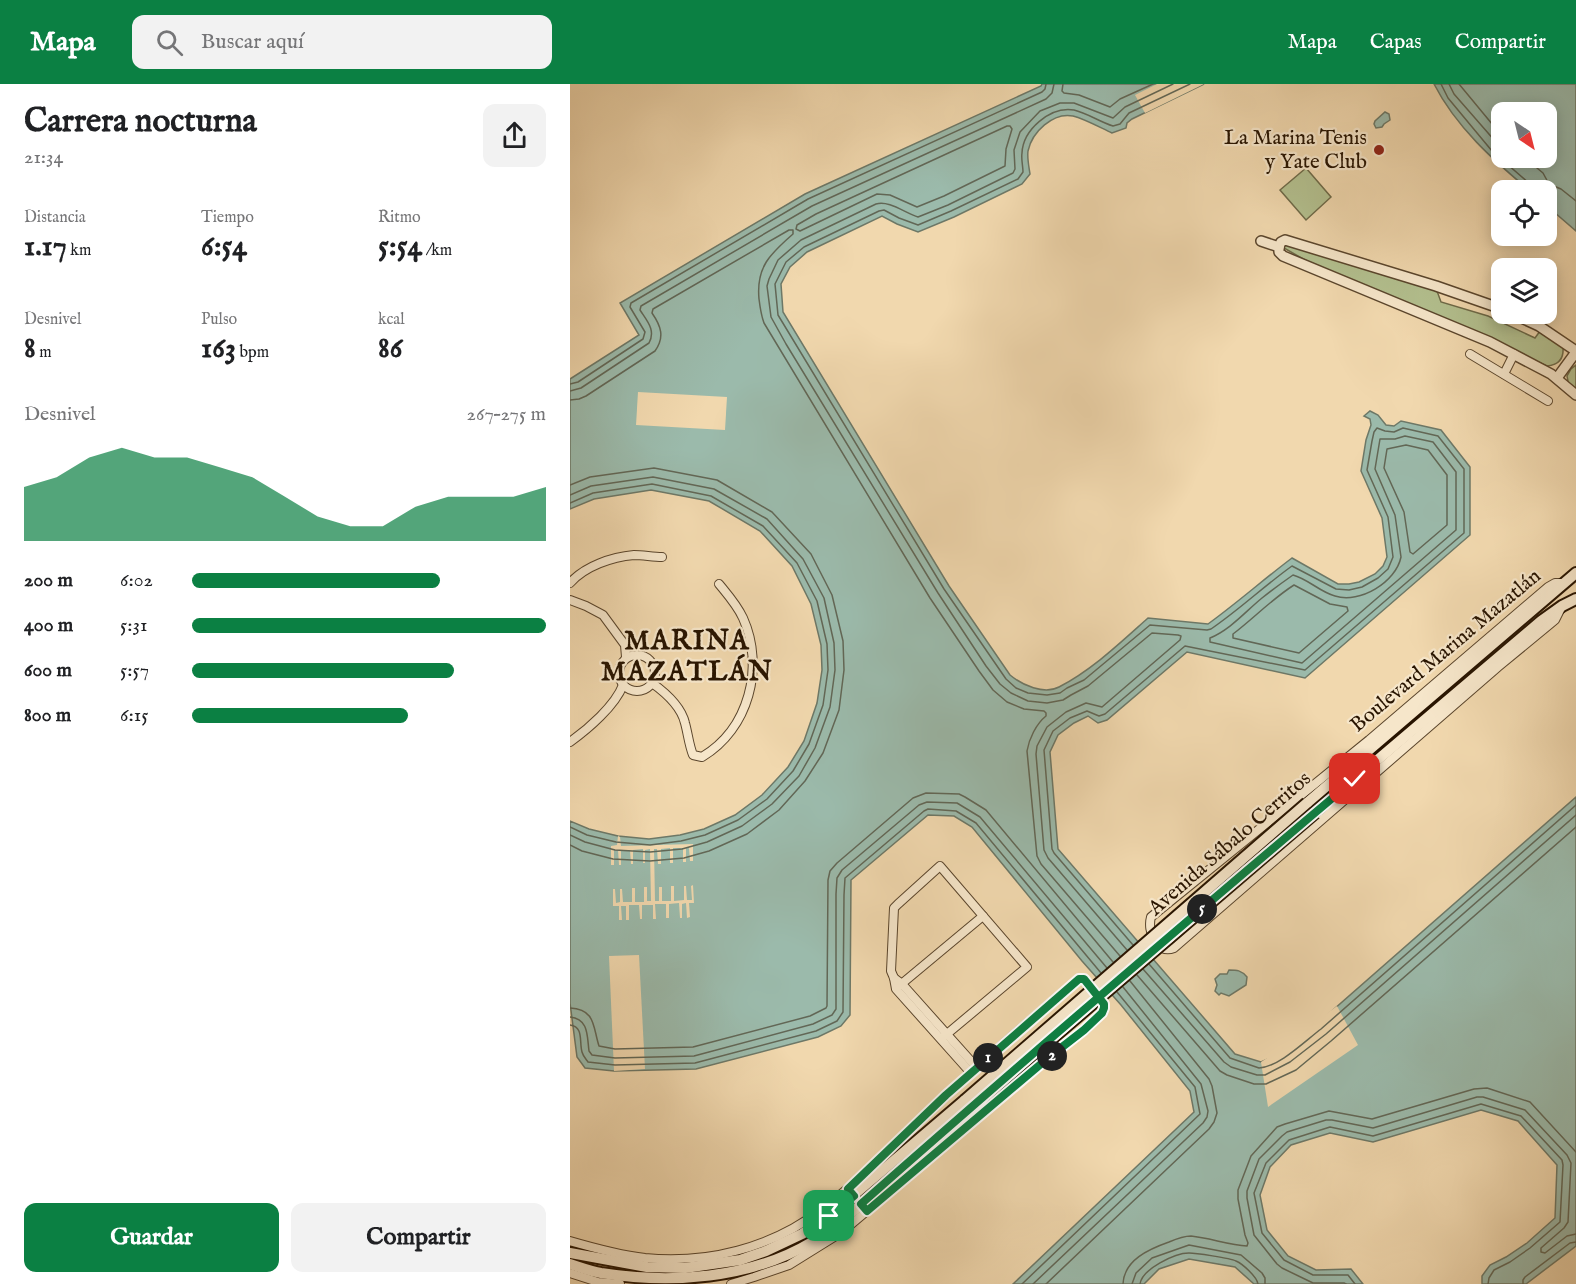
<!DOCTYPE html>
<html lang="es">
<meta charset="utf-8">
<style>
:root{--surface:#fff;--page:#f2f2f2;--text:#202124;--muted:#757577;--accent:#0b8043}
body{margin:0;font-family:"IM FELL English",serif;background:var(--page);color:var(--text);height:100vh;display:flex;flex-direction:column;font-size:22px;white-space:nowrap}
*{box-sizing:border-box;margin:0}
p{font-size:20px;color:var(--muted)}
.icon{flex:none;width:33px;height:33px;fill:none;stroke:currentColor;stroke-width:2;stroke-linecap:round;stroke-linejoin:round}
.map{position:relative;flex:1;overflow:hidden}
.drawer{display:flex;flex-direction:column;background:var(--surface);width:570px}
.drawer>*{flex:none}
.needle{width:39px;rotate:145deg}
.buttons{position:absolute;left:921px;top:18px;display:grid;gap:12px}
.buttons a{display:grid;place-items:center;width:66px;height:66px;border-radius:12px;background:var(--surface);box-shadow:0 3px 15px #0003;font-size:30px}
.pin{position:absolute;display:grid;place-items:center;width:51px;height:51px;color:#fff;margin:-26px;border-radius:12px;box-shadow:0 3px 9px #0006}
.km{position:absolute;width:30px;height:30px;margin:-15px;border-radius:50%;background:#222;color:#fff;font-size:16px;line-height:30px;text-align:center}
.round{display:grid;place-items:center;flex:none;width:63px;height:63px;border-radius:12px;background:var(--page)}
.head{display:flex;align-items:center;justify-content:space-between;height:102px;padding:0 24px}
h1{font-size:33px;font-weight:800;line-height:45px}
.metrics{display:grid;grid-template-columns:repeat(3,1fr);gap:9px;height:102px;padding:6px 24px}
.metrics div{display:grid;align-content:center}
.metrics b{font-size:30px;font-weight:800}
.metrics small{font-size:16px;font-weight:400}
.metrics p{font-size:16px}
.chart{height:168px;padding:12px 24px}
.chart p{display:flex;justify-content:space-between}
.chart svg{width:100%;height:108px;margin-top:6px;fill:var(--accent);opacity:.7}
.primary-button{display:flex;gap:12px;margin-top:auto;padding:12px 24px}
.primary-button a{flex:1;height:69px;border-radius:12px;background:var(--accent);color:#fff;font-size:24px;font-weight:800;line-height:69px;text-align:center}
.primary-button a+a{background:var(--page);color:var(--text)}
ul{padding:0 24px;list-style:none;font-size:20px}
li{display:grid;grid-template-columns:96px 72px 1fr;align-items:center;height:45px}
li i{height:15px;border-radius:8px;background:var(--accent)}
header{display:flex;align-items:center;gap:36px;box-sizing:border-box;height:84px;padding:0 30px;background:var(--accent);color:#fff}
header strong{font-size:28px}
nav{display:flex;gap:33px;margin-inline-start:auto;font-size:21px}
.search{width:420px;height:54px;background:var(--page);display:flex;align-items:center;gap:15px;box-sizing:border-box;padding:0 21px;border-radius:12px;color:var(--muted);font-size:22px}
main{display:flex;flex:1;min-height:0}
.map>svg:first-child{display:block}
.green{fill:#b3c08f;stroke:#6e6a48;stroke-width:1.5}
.water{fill:#9bbaab;stroke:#6d7867;stroke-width:1.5;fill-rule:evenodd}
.pier{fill:#f1d8ae}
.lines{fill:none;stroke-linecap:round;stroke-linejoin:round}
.shore{stroke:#626756;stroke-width:1.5}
.minor-casing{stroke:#5a452c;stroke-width:10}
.tertiary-casing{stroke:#5a452c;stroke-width:12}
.secondary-casing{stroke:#281400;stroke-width:14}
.minor{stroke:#f6e6ca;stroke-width:8}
.tertiary{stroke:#f6e6ca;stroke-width:9}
.secondary{stroke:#f6e6ca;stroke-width:10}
.secondary-bridge-casing{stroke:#281400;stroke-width:14;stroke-linecap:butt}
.secondary-bridge{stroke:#f6e6ca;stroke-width:10}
.route-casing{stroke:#fff;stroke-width:12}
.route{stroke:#0b8043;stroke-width:8}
.poi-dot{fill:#8f2418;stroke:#f6e6ca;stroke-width:2}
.labels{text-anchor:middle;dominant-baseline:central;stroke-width:4.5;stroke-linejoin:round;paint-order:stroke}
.poi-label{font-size:21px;fill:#281400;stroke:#f6e6ca;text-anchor:end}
.street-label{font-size:21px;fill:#281400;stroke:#f6e6ca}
.district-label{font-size:27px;font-weight:bold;letter-spacing:1.5px;fill:#281400;stroke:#f6e6ca}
</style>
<header>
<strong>Mapa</strong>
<div class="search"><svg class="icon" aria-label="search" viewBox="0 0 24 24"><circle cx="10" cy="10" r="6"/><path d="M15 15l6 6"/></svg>Buscar aquí</div>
<nav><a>Mapa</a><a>Capas</a><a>Compartir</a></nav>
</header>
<main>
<section class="drawer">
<div class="head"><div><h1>Carrera nocturna</h1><p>21:34</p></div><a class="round"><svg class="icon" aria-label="share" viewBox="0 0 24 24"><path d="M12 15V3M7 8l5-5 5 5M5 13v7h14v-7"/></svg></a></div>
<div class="metrics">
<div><p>Distancia</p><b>1.17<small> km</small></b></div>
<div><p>Tiempo</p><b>6:54</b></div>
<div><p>Ritmo</p><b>5:54<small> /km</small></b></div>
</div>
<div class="metrics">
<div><p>Desnivel</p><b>8<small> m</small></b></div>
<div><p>Pulso</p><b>163<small> bpm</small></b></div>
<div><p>kcal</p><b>86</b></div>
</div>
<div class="chart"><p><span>Desnivel</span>267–275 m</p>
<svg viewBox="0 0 160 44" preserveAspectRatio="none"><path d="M0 44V22L10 18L20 10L30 6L40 10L50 10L60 14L70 18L80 26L90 34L100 38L110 38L120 30L130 26L140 26L150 26L160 22V44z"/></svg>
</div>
<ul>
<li><b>200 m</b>6:02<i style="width:70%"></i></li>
<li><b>400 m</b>5:31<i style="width:100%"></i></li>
<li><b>600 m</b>5:57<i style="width:74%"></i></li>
<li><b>800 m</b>6:15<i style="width:61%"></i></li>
</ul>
<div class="primary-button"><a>Guardar</a><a>Compartir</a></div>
</section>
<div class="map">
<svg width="1006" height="1200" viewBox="0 0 1006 1200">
<rect width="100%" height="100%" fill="#f1d8ae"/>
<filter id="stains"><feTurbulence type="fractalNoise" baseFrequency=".00333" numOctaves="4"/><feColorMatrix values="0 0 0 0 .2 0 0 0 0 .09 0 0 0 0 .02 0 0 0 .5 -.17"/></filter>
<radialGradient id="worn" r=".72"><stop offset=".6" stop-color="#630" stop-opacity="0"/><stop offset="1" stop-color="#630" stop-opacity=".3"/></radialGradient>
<g class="green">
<polygon points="736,84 761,113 736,136 710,106"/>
<path d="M715,159L867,207L871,218L918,232L965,254L970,247L993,263C994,275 989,281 977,282L901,247L735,176L714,164Z"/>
<polygon points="1006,281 1006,309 999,303 997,292 1001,285"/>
</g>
<g class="water">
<path d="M472,0H634L562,35L557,39L556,44L542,49C531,44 515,35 503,32C483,28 462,48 458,67C457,74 459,83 460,90L452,100L384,133L348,148L327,140L312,132L237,168L220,183L211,200L213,228L379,502L440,591C452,601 474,611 489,603C522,586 550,559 578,534L638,540C667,519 694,495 722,474L768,500H779L789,498L805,490L813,482L817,473L812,434L791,387L796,356L801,341L800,335L794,332L800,327L808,331L816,341L824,342L831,337L871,346L900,383V451L735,594L617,568L537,636L528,639L518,632L504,639L488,651L480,668L488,765L665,970L691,978L713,968L747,940L1006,713V1162L956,1200H912V1192L920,1181L936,1173L957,1159L985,1134L987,1081L948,1037L911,1026L803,1058L760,1049L721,1061L700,1083L690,1111L697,1146L718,1172L746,1186L781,1185L793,1200H684L665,1183L619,1175L589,1185L574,1200H443L624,1028L620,1007L551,921L512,877L402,743L384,732L358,731L281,796L280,931L271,942L248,953L126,985L44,987L15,984L7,973L0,919V737L19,745L48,752L79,755L110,751L134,745L165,731L192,711L218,683L234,657L247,619L252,586L251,561L241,520L222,482L190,447L139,417L81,406L24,415L0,425V295L69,251L50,219L235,110L471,2Z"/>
<path d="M864,0H1006V147L977,122L976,106H959C923,76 886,43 864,0ZM976,28V74H932V28Z"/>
<polygon points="815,28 819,30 820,36 814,40 812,43 806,44 804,40 805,37"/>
<path d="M659,886C667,886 671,886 677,893L676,901L659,912L651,909L649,911L645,907L647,901L645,895L650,890H657Z"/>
</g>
<g class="pier">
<polygon points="587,0 634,0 575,29 565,11"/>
<polygon points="68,308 157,313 155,346 66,341"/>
<polygon points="48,752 50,753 51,762 123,760 123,777 120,777 119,764 116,764 116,778 113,778 113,764 103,764 103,779 100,779 100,764 91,765 91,780 88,780 87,765 84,765 85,817 89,817 89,803 92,803 92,817 101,817 101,802 104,802 104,817 114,816 114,802 116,802 117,816 122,816 121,802 123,801 124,819 119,819 120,833 117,834 116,819 112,820 112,834 110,834 109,819 99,820 99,834 96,834 96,820 85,820 86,835 83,835 83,821 72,821 72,835 70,835 69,821 59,821 59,836 56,836 56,822 51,822 52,836 49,836 49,822 43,822 43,805 45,805 46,819 50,818 50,805 52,805 53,818 62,818 62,804 65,804 65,818 74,818 74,803 77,803 77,817 81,817 80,765 75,766 75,779 73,779 73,765 63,766 63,780 61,780 60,766 51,766 51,781 49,781 48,766 44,766 44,781 41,781 41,762 47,761"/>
<polygon points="69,871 75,985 44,987 39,872"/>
<polygon points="767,922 788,961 698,1023 691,978 697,974 697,972 711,965 745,938"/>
</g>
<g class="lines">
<g class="shore">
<polyline points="493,0 492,7 494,9 509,11 540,23 550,15 583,0"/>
<polyline points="871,0 878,14 922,67 960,100 962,106"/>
<polyline points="879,0 884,10 932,65"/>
<polyline points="889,0 932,52"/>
<polygon points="437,42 440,42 442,45 436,65 435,82 374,112 347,123 320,111 307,110 230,147 226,145 227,141 246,130"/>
<polyline points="955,74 973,89 979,100 991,105 1006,117"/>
<polyline points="0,300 8,298 73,255 75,248 60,223 61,219 238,115 472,8 475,5 476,0"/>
<path d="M0,307L11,304L79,259C86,246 77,237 70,226L71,222L242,122L476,15L482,9L484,0"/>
<path d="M0,316L9,315L16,312L85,267C95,253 91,242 82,229L83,225L219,146H223V150C200,170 186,183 189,215C190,223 191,231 194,239L360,514L409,587L423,606L437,618L454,625L474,627L476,629V632C466,640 459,655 457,667L467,772L471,780L550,872"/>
<path d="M835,352L863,358L886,388V446L732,579L640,558V554C660,546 676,527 692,514C702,506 713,498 723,491C738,495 750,508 765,512C790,520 826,498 831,473L825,431L805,385L810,355H825Z"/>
<polygon points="836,361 858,366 877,391 877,441 843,470 840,468 834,428 814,384 817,365"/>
<polyline points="0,401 20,393 84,384 147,396 202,428 241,470 262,511 273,557 274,586 269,626 253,669 235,697 209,726 177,750 139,767 114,774 80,777 43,775 12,767 0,761"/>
<polyline points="0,411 21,402 83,393 144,405 197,435 233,475 254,514 264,559 265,586 260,623 245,664 229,692 202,720 172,742 137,758 112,765 80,768 45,766 15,758 0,751"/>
<polyline points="0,419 23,409 82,400 141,412 193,442 227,479 247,517 257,560 258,586 253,621 239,660 223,687 197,715 168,736 135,751 111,757 80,761 46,758 17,751 0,743"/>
<path d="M724,501L760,520L777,523L778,527L729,569L663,554V550C684,534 702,515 724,501Z"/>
<path d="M563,861L484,769L482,765L474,666L483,647L500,634L517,627L529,632L535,630L615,562L735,586L894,449V385L868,352L833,344L824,348L815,347L807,344L804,348L802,357L797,386L818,433L823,473L818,485L808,494L792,503L779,506L766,505L722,482C694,502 669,526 641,545L637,546L580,541L514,596L497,604L490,609L477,611L458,609L446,604L436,595L374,505L208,231L205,200L216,178L234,163L309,127L314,126L329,134L348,141L381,127L448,95L453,88C453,82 451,75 452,69C453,46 480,22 504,26C517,29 530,38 543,42L550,40L559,29L620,0"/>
<path d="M557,866L478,774L474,766L466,670L467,662L477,643L496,628L516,619L532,623L610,556L611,552L608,551L582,549L518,602L501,611L493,616L477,619L458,617L441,609L430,600L416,582L368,509L216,260L201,233L197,202L199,195L208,176L231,156L306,120C319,116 335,129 348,133L378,121L443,89L445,85L444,66L450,48L470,27L490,19H504L543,34L555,23L603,0"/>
<path d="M579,880L660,974L689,984C709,983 735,957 751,945L1006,721"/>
<polyline points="573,885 654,978 661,983 687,991 695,991 720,978 756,950 1006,731"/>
<polyline points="567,891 650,987 657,991 684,1000 696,1000 726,986 761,957 1006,743"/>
<path d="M0,924C26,925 23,944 29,962L45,965L123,963L240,932L256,924L257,922L258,796L260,787L267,779L343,714L356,709L389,710L395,713L416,726L543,878"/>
<path d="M0,933C19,935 17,952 19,967L22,971L45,974L124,972L243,940L262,931L266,925V810L267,794L272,786L349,721L357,718L387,719L410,733L537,884"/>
<path d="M0,941C14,943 9,957 12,968C13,972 15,974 18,978L45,981L125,979L246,947L267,937L273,928L274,811L275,794L354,727L358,725L386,727L406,739L531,889"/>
<polyline points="452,1200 630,1030 625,1003 547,908"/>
<polyline points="463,1200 633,1039 637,1033 638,1027 631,1000 553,903"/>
<polyline points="476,1200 639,1045 644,1038 647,1029 642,1002 639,995 560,897"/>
<path d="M553,1200C554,1176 579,1165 599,1158C606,1155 613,1152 621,1152C640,1154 659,1161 677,1162L678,1159L675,1151L668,1115V1106L681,1072L707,1043L715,1040L759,1027L802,1035L904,1005L917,1004L960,1018L1006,1068"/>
<polyline points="562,1200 566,1189 582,1174 619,1161 671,1171 692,1189 695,1194 695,1200"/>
<path d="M570,1200C572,1185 605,1169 619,1169C625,1169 660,1174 666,1177C673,1180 687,1193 688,1200"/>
<polyline points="776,1200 774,1199 743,1199 712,1184 707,1180 684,1151 677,1114 677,1107 689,1075 712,1052 717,1048 756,1036 762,1036 803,1044 907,1013 913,1013 955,1026 997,1071 1001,1079 998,1138 994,1144 971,1164 971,1168 975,1169 997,1152 1006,1150"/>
<polyline points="785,1200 778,1191 743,1191 714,1176 692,1149 684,1109 696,1079 719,1056 760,1043 803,1052 911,1020 951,1032 992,1076 993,1081 990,1138 960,1164 940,1178 924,1186 919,1194 918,1200"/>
<polyline points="953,1200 953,1196 955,1193 1000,1159 1006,1158"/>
</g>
<g class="minor-casing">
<g id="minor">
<polyline points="900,270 978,317"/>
<polyline points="934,290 944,270"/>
<path d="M0,499C15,482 42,473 64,471C73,471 83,473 92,473"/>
<polyline points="0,516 16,522 33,531 55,561 56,573"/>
<path d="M991,524L985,536L979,541L928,583L604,864C586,871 577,847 581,833L799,656L978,503L985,499H994"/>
<circle cx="67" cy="589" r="18"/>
<path d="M82,599C96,609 111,622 115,639C118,650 119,661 123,671L132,673C179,645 195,583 173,534C167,521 158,511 149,500"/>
<path d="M0,658C18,645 45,622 53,601"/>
<polyline points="324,894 332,900 407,984"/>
<polyline points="329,902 413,832"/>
<polyline points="371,955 457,883 370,782 328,820 324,824 321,887 324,894 326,905 401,989"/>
<path d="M0,1157C24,1164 50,1171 75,1174C137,1180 202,1164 251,1126C290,1097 324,1061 359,1028C407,982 458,938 509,895H514L534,920V924L532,929L515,946L478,974L272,1148L219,1181L184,1193L161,1200"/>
<polyline points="0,1189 28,1198 50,1200"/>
</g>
</g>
<g class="tertiary-casing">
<g id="tertiary">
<polyline points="691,157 709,163"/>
<polyline points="709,163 709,168 713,172 920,258 981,290 1006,311"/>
<polyline points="709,163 711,158 715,156 866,202 932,225"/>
<polyline points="943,230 969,242 1006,267"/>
<polyline points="987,294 1006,268"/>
</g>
</g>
<g class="secondary-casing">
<g id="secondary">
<polyline points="737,719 1006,489"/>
<polyline points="745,729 971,537 992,522 1006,515"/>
<polyline points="0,1169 77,1183 115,1184 170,1176 196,1167 232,1150 259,1132 395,1016"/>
<path d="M0,1180C10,1183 20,1187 31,1189C101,1200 180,1195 242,1158C269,1141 293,1119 316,1098C345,1073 373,1048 402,1023"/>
</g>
</g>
<use href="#minor" class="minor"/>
<use href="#tertiary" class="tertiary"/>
<use href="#secondary" class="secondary"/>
<g class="secondary-bridge-casing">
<g id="secondary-bridge">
<polyline points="395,1016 737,719"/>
<polyline points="402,1023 745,729"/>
</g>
</g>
<use href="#secondary-bridge" class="secondary-bridge"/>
</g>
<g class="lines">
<g class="route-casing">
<path id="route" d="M259,1132L284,1112L278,1105L376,1011L509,895H514L534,920V924L532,929L514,946L478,974L297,1127L291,1120C454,976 619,835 785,695"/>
</g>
<use href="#route" class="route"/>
</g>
<circle class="poi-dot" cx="809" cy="66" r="6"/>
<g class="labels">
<g class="poi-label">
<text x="797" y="54">La Marina Tenis<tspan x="797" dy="24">y Yate Club</tspan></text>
</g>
<g class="street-label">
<text transform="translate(876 567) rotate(-40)">Boulevard Marina Mazatlán</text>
<text transform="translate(660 760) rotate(-41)">Avenida Sábalo Cerritos</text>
</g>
<g class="district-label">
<text x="117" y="558">MARINA<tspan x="117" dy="31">MAZATLÁN</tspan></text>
</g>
</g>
<rect width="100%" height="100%" filter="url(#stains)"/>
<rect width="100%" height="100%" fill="url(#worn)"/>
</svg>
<div class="buttons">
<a><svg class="needle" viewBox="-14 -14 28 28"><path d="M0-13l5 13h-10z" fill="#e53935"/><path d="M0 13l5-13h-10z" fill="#757577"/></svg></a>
<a><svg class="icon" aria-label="locate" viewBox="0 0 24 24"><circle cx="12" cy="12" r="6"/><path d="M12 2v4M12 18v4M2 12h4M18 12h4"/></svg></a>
<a><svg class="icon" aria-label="layers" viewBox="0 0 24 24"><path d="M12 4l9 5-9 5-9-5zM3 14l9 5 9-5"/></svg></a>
</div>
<div class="pin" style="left:259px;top:1132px;background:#1e9e55"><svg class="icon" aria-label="arrive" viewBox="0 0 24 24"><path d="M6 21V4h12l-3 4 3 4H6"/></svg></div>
<div class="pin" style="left:785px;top:695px;background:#d93025"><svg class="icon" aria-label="check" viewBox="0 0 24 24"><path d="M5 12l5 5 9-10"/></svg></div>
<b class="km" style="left:418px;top:974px">1</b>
<b class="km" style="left:482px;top:972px">2</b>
<b class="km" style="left:632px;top:825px">5</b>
</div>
</main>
